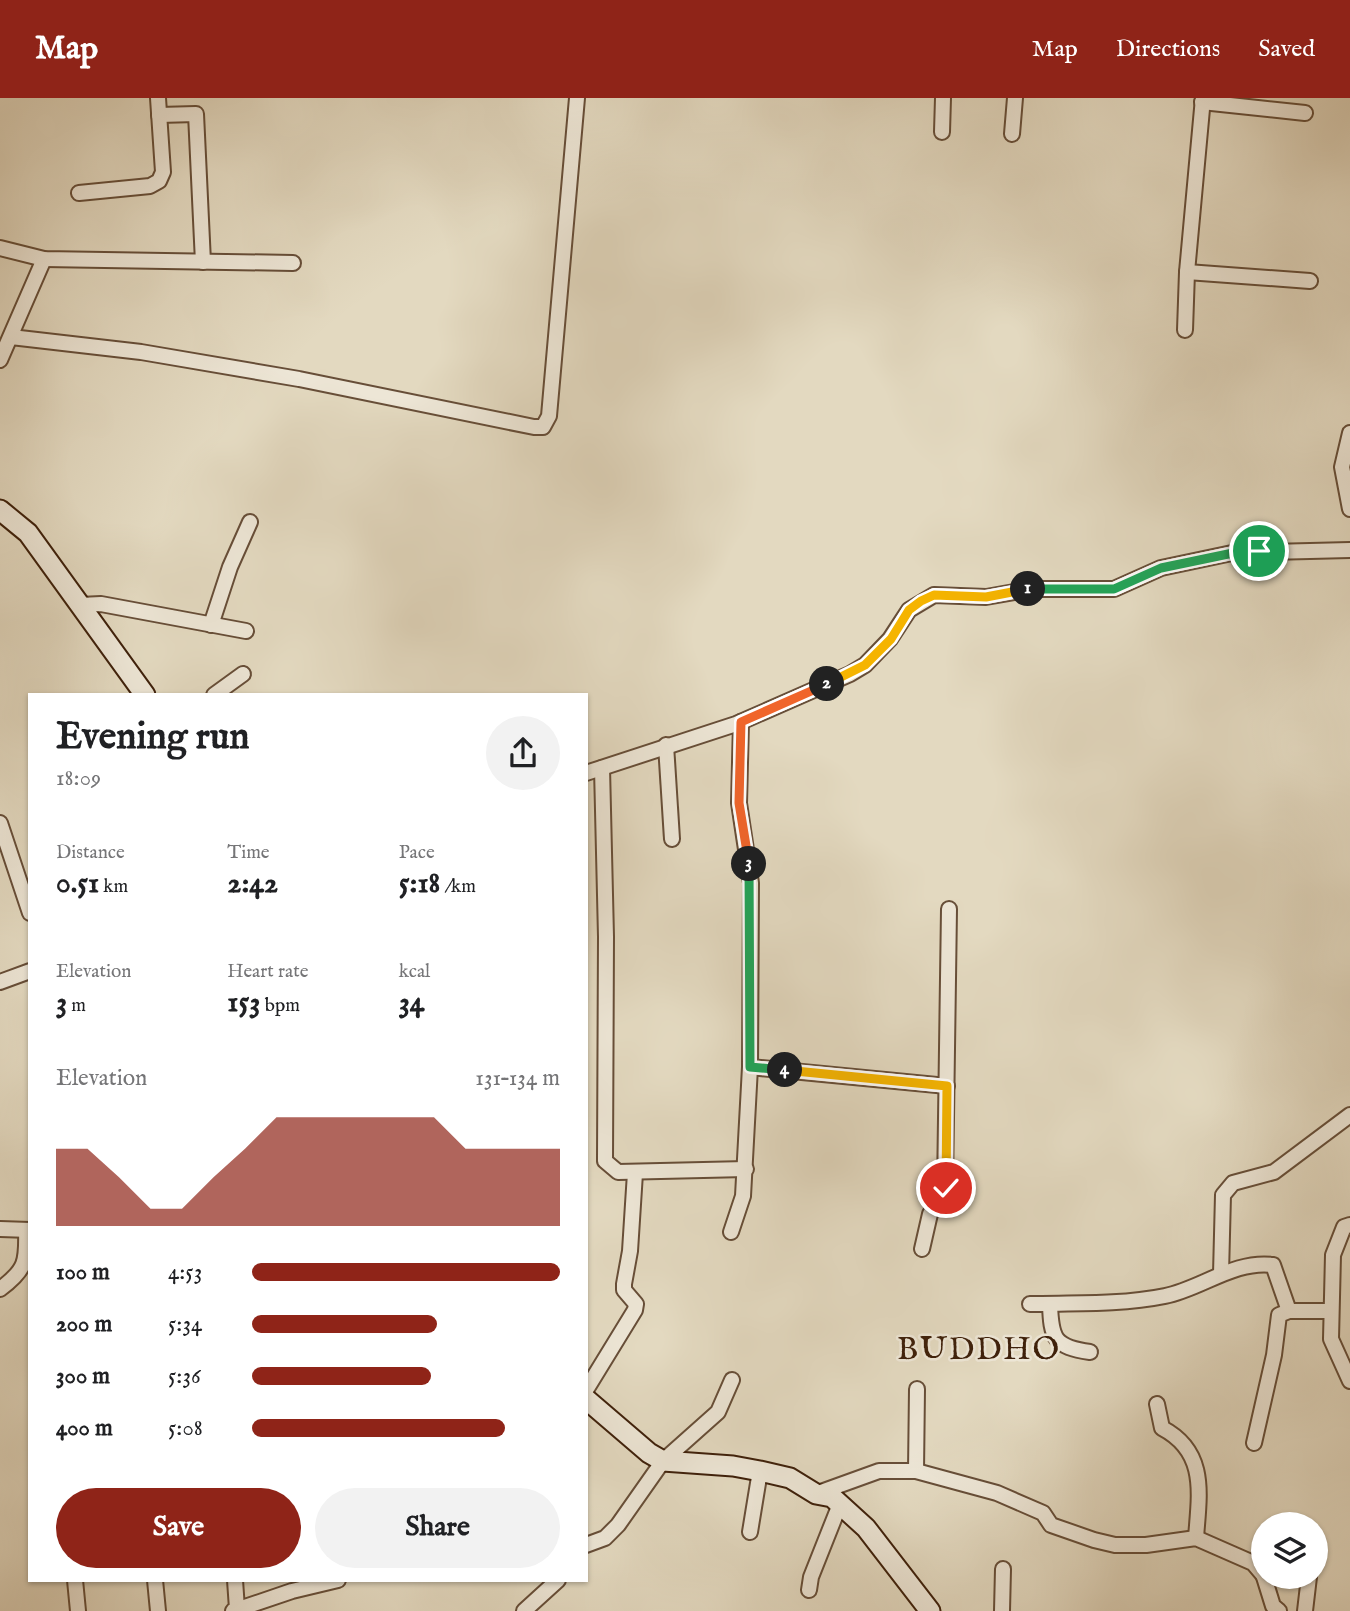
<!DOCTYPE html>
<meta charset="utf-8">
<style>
:root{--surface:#fff;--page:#f2f2f2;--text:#202124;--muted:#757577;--accent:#8f2418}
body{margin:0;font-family:"IM FELL English",serif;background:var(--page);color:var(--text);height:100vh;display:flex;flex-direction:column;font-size:26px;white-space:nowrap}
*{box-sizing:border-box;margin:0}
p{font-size:23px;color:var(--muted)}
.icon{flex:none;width:38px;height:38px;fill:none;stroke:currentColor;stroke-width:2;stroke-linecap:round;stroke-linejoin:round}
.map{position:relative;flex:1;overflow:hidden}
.side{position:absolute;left:28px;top:595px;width:560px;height:889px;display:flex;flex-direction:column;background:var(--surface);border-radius:0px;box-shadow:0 2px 5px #0004}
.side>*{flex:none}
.tools{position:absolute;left:1251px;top:1414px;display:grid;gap:14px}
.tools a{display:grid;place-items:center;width:77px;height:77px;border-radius:50%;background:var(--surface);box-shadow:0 2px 5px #0004;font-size:35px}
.pin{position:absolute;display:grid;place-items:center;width:60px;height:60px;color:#fff;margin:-30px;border:4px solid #fff;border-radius:50%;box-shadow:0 2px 7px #0007}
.km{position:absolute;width:35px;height:35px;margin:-18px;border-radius:50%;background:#222;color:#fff;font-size:19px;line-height:35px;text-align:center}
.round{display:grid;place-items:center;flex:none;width:74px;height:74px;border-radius:37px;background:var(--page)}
.head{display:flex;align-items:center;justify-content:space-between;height:119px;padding:0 28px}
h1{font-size:38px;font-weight:700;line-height:52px}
.metrics{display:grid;grid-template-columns:repeat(3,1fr);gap:10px;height:119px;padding:7px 28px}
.metrics div{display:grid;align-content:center}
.metrics b{font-size:30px;font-weight:700}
.metrics small{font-size:19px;font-weight:400}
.metrics p{font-size:19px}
.chart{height:196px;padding:14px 28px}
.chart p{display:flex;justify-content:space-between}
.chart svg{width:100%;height:126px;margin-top:7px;fill:var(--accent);opacity:.7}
.button{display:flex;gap:14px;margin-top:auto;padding:14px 28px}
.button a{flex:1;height:80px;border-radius:42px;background:var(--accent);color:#fff;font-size:28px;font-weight:700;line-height:80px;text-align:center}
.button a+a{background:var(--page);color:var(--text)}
ul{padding:0 28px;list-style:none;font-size:23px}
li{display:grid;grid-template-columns:112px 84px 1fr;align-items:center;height:52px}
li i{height:18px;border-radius:9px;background:var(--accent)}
header{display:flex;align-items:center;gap:42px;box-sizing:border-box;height:98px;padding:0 35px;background:var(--accent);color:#fff}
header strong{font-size:33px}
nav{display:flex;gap:38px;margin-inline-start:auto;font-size:24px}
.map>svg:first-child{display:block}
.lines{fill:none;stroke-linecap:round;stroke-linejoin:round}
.street-casing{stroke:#674e38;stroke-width:18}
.secondary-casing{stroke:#3e200a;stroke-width:23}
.street{stroke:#ede6d6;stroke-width:14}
.secondary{stroke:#ede6d6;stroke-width:19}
.split-1-casing{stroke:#fff;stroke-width:14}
.split-2-casing{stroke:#fff;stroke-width:14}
.split-3-casing{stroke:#fff;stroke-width:14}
.split-4-casing{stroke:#fff;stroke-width:14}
.split-5-casing{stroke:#fff;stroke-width:14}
.split-1{stroke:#22a559;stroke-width:9}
.split-2{stroke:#f5b400;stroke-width:9}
.split-3{stroke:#f0652b;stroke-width:9}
.split-4{stroke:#22a559;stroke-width:9}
.split-5{stroke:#f5b400;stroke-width:9}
.labels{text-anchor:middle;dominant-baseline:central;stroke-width:5;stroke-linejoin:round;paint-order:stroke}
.quarter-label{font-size:32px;letter-spacing:2px;fill:#3e200a;stroke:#ede6d6}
</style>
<header>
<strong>Map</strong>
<nav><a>Map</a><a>Directions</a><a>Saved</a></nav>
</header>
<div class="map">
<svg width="1350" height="1513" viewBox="0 0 1350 1513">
<rect width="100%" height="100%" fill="#e3d9c0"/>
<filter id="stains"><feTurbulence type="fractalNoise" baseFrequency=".00286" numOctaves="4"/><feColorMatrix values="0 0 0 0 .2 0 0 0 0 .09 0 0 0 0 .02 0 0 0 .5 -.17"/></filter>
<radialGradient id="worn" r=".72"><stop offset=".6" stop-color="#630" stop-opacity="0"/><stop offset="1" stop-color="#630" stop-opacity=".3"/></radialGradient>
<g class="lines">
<g class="street-casing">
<g id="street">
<polyline points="1202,4 1305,15"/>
<polyline points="159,17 196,16 203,164"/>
<polyline points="942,34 943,0"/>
<polyline points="1012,36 1015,0"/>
<polyline points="79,95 150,88 159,83 163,74 158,0"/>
<polyline points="0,150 44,161 293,165"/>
<polyline points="1187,174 1310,183"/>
<polyline points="1185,232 1187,174 1203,0"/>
<polyline points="11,239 141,254 299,281 534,329 543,329 549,318 577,0"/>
<polyline points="0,262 44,161"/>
<polyline points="1350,335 1342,369 1350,411"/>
<polyline points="80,507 101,506 246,533"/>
<polyline points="211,527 230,469 250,424"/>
<polyline points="214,597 243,576"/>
<polyline points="666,647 672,741"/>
<polyline points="602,670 606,839 605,1063 618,1074 746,1071"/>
<polyline points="586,675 736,626 850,576 865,567 890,541 909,512 934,497 986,499 1032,491 1114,491 1161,470 1232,455 1350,452"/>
<polyline points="0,725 30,815"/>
<polyline points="0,884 30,873"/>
<polyline points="750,969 947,988"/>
<polyline points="1350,1127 1344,1129 1333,1157 1331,1241 1350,1283"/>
<polyline points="0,1131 30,1132"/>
<polyline points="731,1134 743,1098 750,969 751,785 739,705 741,624"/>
<polyline points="922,1151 930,1116 945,1090 949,811"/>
<polyline points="1221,1176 1223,1097 1233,1085 1274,1074 1350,1017"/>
<path d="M0,1191C26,1172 27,1163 26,1132"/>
<path d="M1030,1206C1074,1205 1121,1207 1165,1198C1201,1191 1234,1162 1273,1167L1289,1213H1330"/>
<path d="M1050,1206C1051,1240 1054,1249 1090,1254"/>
<polyline points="586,1292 635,1212 636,1206 624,1192 624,1186 630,1153 635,1075"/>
<path d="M1157,1306L1162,1330C1208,1354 1199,1397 1196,1440"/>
<polyline points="1254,1345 1274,1257 1279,1217 1289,1213"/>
<polyline points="916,1373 917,1291"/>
<polyline points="818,1395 879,1373 916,1373 997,1395 1043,1415 1051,1427 1094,1442 1115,1447 1146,1447 1196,1440 1253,1465 1264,1478"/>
<polyline points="750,1434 760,1373"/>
<polyline points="586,1447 605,1440 618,1427 663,1363 718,1314 732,1282"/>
<polyline points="1264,1479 1273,1508 1279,1513"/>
<polyline points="75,1482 78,1513"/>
<polyline points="155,1482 158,1513"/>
<polyline points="235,1482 237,1511"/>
<polyline points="809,1492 811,1479 840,1406"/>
<polyline points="233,1513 292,1493 338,1482"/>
<polyline points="524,1513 558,1482"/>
<polyline points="1002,1513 1003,1471"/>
<polyline points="1305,1513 1309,1479"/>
</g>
</g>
<g class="secondary-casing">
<g id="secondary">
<polyline points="0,412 28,435 145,597"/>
<polyline points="586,1301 649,1355 663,1363 733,1368 760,1373 790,1380 816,1396 832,1399 866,1430 930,1513"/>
</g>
</g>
<use href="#street" class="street"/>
<use href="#secondary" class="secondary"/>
</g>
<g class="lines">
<g class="split-1-casing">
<polyline id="split-1" points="1028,491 1114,491 1161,470 1233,455 1259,453"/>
</g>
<g class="split-2-casing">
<polyline id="split-2" points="827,586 865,567 891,541 909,512 921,503 934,497 986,499 1028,491"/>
</g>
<g class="split-3-casing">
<polyline id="split-3" points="749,766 739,705 741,624 827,586"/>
</g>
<g class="split-4-casing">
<polyline id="split-4" points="749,766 750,969 785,972"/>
</g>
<g class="split-5-casing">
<polyline id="split-5" points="785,972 947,988 946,1090"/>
</g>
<use href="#split-1" class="split-1"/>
<use href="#split-2" class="split-2"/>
<use href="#split-3" class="split-3"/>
<use href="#split-4" class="split-4"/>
<use href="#split-5" class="split-5"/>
</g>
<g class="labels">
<g class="quarter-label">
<text x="979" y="1252">BUDDHO</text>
</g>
</g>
<rect width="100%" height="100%" filter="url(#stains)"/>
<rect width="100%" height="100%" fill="url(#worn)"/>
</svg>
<div class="tools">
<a><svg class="icon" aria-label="layers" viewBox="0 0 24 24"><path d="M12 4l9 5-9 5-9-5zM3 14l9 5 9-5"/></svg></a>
</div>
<div class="pin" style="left:1259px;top:453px;background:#1e9e55"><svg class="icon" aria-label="arrive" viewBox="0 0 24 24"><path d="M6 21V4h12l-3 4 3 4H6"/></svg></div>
<div class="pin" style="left:946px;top:1090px;background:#d93025"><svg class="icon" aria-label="check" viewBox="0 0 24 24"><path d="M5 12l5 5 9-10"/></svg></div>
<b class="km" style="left:1028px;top:491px">1</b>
<b class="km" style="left:827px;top:586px">2</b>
<b class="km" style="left:749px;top:766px">3</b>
<b class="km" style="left:785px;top:972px">4</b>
<section class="side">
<div class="head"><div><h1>Evening run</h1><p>18:09</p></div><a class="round"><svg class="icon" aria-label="share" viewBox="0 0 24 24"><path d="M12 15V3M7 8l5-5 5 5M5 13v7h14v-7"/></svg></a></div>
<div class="metrics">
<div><p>Distance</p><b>0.51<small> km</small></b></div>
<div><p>Time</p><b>2:42</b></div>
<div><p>Pace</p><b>5:18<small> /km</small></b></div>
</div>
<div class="metrics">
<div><p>Elevation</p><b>3<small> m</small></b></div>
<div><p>Heart rate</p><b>153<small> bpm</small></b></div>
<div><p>kcal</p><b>34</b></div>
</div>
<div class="chart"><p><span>Elevation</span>131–134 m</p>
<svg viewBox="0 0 160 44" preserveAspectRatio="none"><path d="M0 44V17L10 17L20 27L30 38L40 38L50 27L60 17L70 6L80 6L90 6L100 6L110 6L120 6L130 17L140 17L150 17L160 17V44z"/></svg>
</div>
<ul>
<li><b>100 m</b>4:53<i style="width:100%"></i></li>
<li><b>200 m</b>5:34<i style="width:60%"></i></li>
<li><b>300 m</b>5:36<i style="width:58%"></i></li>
<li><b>400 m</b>5:08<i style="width:82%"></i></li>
</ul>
<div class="button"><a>Save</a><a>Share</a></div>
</section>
</div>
